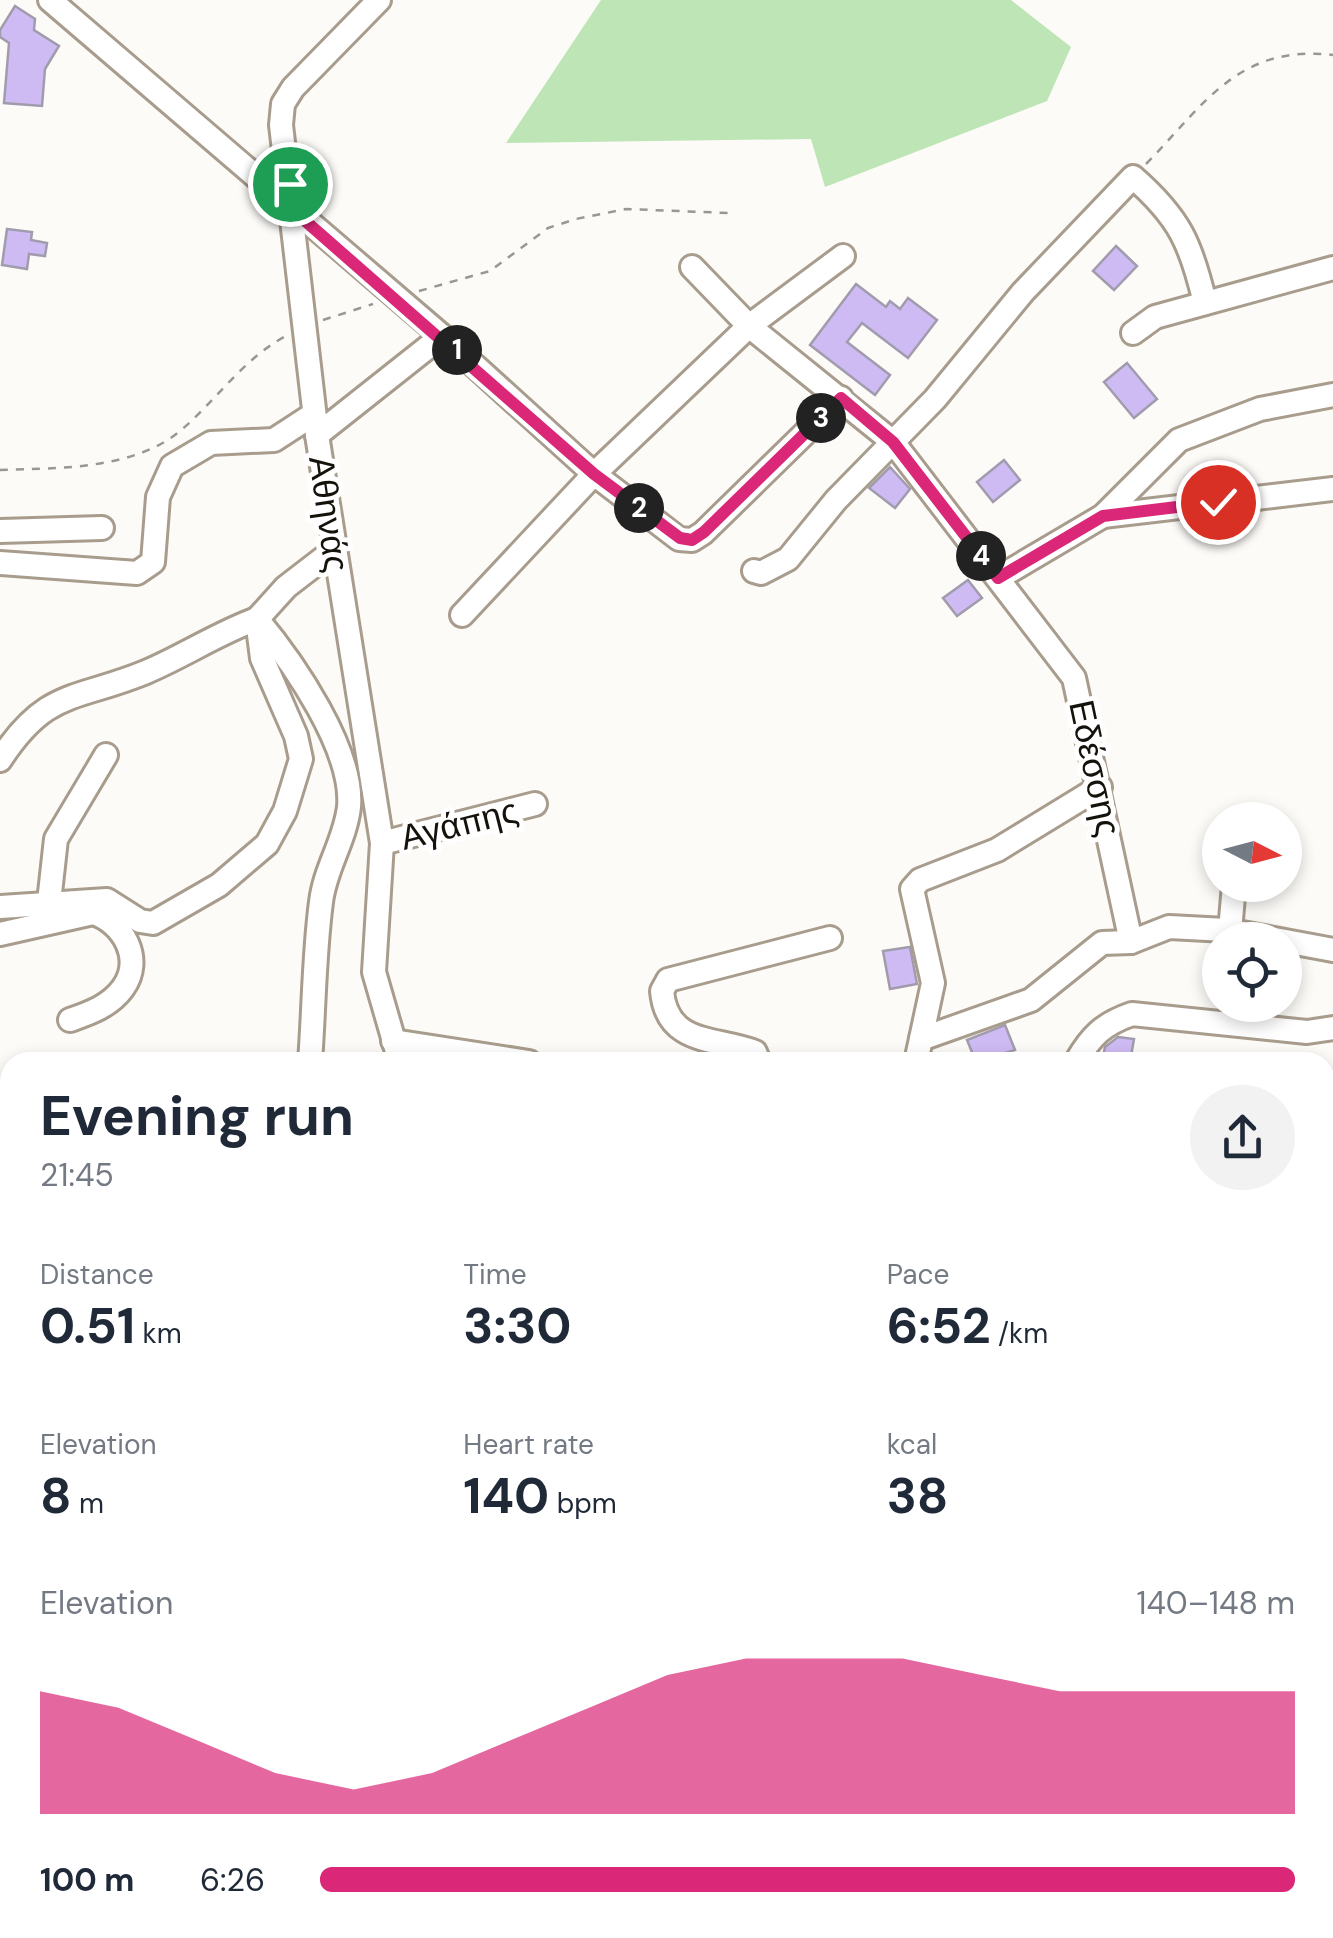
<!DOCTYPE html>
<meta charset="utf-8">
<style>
:root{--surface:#fff;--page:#f2f2f3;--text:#1f2937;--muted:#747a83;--accent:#db2777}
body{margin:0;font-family:"DM Sans",sans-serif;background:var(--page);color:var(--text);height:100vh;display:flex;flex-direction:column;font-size:38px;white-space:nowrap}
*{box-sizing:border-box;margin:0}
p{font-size:32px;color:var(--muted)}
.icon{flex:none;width:55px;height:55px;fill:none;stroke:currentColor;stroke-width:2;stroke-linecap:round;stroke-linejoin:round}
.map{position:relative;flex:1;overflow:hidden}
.panel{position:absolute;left:0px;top:1052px;width:1335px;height:888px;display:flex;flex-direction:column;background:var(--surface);border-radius:30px 30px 0 0;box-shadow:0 5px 15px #0003}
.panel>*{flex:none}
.needle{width:65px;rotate:96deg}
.fabs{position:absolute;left:1202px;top:802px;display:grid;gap:20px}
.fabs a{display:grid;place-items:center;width:100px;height:100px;border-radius:50%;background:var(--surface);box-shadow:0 5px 15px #0003;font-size:50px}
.pin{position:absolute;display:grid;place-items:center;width:85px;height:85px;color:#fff;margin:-42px;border:5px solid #fff;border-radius:50%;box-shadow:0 2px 10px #0007}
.km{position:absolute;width:50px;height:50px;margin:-25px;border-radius:50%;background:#222;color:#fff;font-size:28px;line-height:50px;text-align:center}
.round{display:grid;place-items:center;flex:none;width:105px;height:105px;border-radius:52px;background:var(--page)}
.summary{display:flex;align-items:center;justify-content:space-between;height:170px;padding:0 40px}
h1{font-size:55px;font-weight:700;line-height:75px}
.stats{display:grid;grid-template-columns:repeat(3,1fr);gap:15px;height:170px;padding:10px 40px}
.stats div{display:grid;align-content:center}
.stats b{font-size:50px;font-weight:700}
.stats small{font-size:28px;font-weight:400}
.stats p{font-size:28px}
.chart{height:280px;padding:20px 40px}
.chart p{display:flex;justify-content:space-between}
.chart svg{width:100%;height:180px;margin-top:10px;fill:var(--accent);opacity:.7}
ul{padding:0 40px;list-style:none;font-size:32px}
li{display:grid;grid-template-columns:160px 120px 1fr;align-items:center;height:75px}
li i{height:25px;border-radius:12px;background:var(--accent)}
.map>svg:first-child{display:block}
.green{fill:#bde5b5}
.water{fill:#85d5de}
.building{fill:#cfbbf3;stroke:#a19cad;stroke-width:2.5}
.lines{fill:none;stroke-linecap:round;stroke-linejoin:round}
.minor-casing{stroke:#a89c8d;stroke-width:28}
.path{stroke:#9a9793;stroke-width:2.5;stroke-dasharray:8 8;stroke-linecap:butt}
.minor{stroke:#fff;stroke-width:22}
.route-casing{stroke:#fff;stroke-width:20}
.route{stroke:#db2777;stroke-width:12}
.labels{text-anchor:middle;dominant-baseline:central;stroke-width:10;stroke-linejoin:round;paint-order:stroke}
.street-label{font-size:35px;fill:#15110b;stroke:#fff}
</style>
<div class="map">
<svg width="1333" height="1938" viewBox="0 0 1333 1938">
<rect width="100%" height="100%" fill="#fdfbf8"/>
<polygon class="green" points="601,0 1011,0 1071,47 1047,101 825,187 811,139 506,143"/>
<polygon class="water" points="0,1652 10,1661 10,1930 70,1930 69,1938 0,1938"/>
<g class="building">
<polygon points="15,6 35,19 34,30 59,46 45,69 42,106 4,103 9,43 0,37 0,30"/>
<polygon points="7,229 32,232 31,240 47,243 45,256 29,254 27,269 2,265"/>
<polygon points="1116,246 1137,266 1114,290 1093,271"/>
<polygon points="856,284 886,307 890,301 900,309 908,298 937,320 908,358 862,323 847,342 890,375 875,395 810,345"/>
<polygon points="1127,363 1157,399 1134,418 1104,382"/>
<polygon points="1004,460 1020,480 993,502 977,482"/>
<polygon points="890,467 910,489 895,508 869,488"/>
<polygon points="968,580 982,598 957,616 943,598"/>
<polygon points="910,947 917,984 890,989 883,951"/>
<polygon points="1005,1025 1015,1050 976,1062 967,1040"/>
<polygon points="1118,1037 1134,1039 1130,1062 1102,1062 1105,1047"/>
</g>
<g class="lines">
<g class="minor-casing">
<g id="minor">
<polyline points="50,0 442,336 594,474 679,539 692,540 703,533 841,398"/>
<polyline points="379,0 293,88 283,104 281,125 317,435 382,843 374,972 400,1062"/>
<polyline points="692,267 749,326 893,442 1074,678 1131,942"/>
<polyline points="1133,333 1155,317 1333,268"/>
<polyline points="317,435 442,336"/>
<polyline points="1103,516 1333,489"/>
<polyline points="0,531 102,528"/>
<polyline points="0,563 137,573 153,562 158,497 172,466 211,443 274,440 314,414"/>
<path d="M754,571L761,573L788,559L836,500L935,399L1023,292L1133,177C1180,218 1191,244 1205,303"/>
<polyline points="998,578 1103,516 1179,440 1260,409 1333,395"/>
<polyline points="462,615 594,474 749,326 843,256"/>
<path d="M0,760C47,688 76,701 146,672C184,656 218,633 257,619C293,662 354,750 349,807C345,841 325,868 321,902C314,955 314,1009 310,1062"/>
<polyline points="382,843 535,804"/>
<polyline points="49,902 56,839 106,755"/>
<polyline points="0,907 107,900 140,921 153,923 219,885 267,844 285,811 301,759 296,736 262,658 257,619 286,587 334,550"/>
<polyline points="1230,931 1234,885"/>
<path d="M0,934L93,913C123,922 144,959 123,988C110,1006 90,1013 70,1020"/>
<polyline points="921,1039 1031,1000 1102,943 1131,942 1169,927 1226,930 1333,950"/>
<polyline points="393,1041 529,1062"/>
<path d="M759,1062L755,1052C716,1037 667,1046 662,991L668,980L830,938"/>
<polyline points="916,1062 933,983 912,889 920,880 997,850 1100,787"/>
<path d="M1076,1062C1091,1036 1103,1024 1132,1014L1307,1032L1333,1028"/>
<polyline points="1325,1120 1333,1119"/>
<polyline points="1325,1554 1333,1559"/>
<polyline points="1325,1599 1333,1591"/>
<polyline points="1325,1754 1333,1749"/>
<polyline points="1325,1822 1333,1817"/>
<polyline points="145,1930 147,1938"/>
<polyline points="863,1938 867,1930"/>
</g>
</g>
<g class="path">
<path d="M1146,164C1204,105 1238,44 1333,55"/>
<polyline points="419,291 490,271 548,228 576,219 626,209 728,213"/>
<polyline points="323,320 373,304"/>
<path d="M0,470C58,468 133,470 180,431C216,401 241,361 284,337"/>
</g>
<use href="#minor" class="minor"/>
</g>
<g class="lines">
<g class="route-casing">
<polyline id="route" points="290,184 294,211 594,474 680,538 692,540 704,532 841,398 893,442 998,578 1103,516 1218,502"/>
</g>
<use href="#route" class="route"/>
</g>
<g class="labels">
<g class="street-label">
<text transform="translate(329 514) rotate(82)">Αθηνάς</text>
<text transform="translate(1095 768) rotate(78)">Εδέσσης</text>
<text transform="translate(459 824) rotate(-14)">Αγάπης</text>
</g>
</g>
</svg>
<div class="fabs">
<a><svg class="needle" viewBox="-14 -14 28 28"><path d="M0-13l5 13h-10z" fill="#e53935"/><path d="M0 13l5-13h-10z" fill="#747a83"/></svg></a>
<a><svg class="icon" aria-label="locate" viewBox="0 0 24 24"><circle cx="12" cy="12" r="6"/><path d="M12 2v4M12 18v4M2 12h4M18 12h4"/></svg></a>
</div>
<div class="pin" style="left:290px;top:184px;background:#1e9e55"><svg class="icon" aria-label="arrive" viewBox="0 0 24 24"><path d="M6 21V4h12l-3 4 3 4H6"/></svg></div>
<div class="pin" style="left:1218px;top:502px;background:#d93025"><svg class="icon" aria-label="check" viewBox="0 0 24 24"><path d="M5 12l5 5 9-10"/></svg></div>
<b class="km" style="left:457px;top:350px">1</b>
<b class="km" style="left:639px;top:508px">2</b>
<b class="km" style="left:821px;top:418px">3</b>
<b class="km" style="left:981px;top:556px">4</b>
<section class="panel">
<div class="summary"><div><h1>Evening run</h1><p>21:45</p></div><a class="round"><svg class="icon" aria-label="share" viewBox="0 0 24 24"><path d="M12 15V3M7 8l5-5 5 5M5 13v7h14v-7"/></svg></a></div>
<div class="stats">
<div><p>Distance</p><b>0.51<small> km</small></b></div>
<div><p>Time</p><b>3:30</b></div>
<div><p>Pace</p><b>6:52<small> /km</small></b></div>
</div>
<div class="stats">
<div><p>Elevation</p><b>8<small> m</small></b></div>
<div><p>Heart rate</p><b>140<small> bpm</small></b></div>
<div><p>kcal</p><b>38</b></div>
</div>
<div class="chart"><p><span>Elevation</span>140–148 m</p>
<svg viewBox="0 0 160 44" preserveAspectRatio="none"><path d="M0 44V14L10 18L20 26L30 34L40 38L50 34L60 26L70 18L80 10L90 6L100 6L110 6L120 10L130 14L140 14L150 14L160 14V44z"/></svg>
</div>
<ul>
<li><b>100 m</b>6:26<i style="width:100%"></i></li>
</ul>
</section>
</div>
